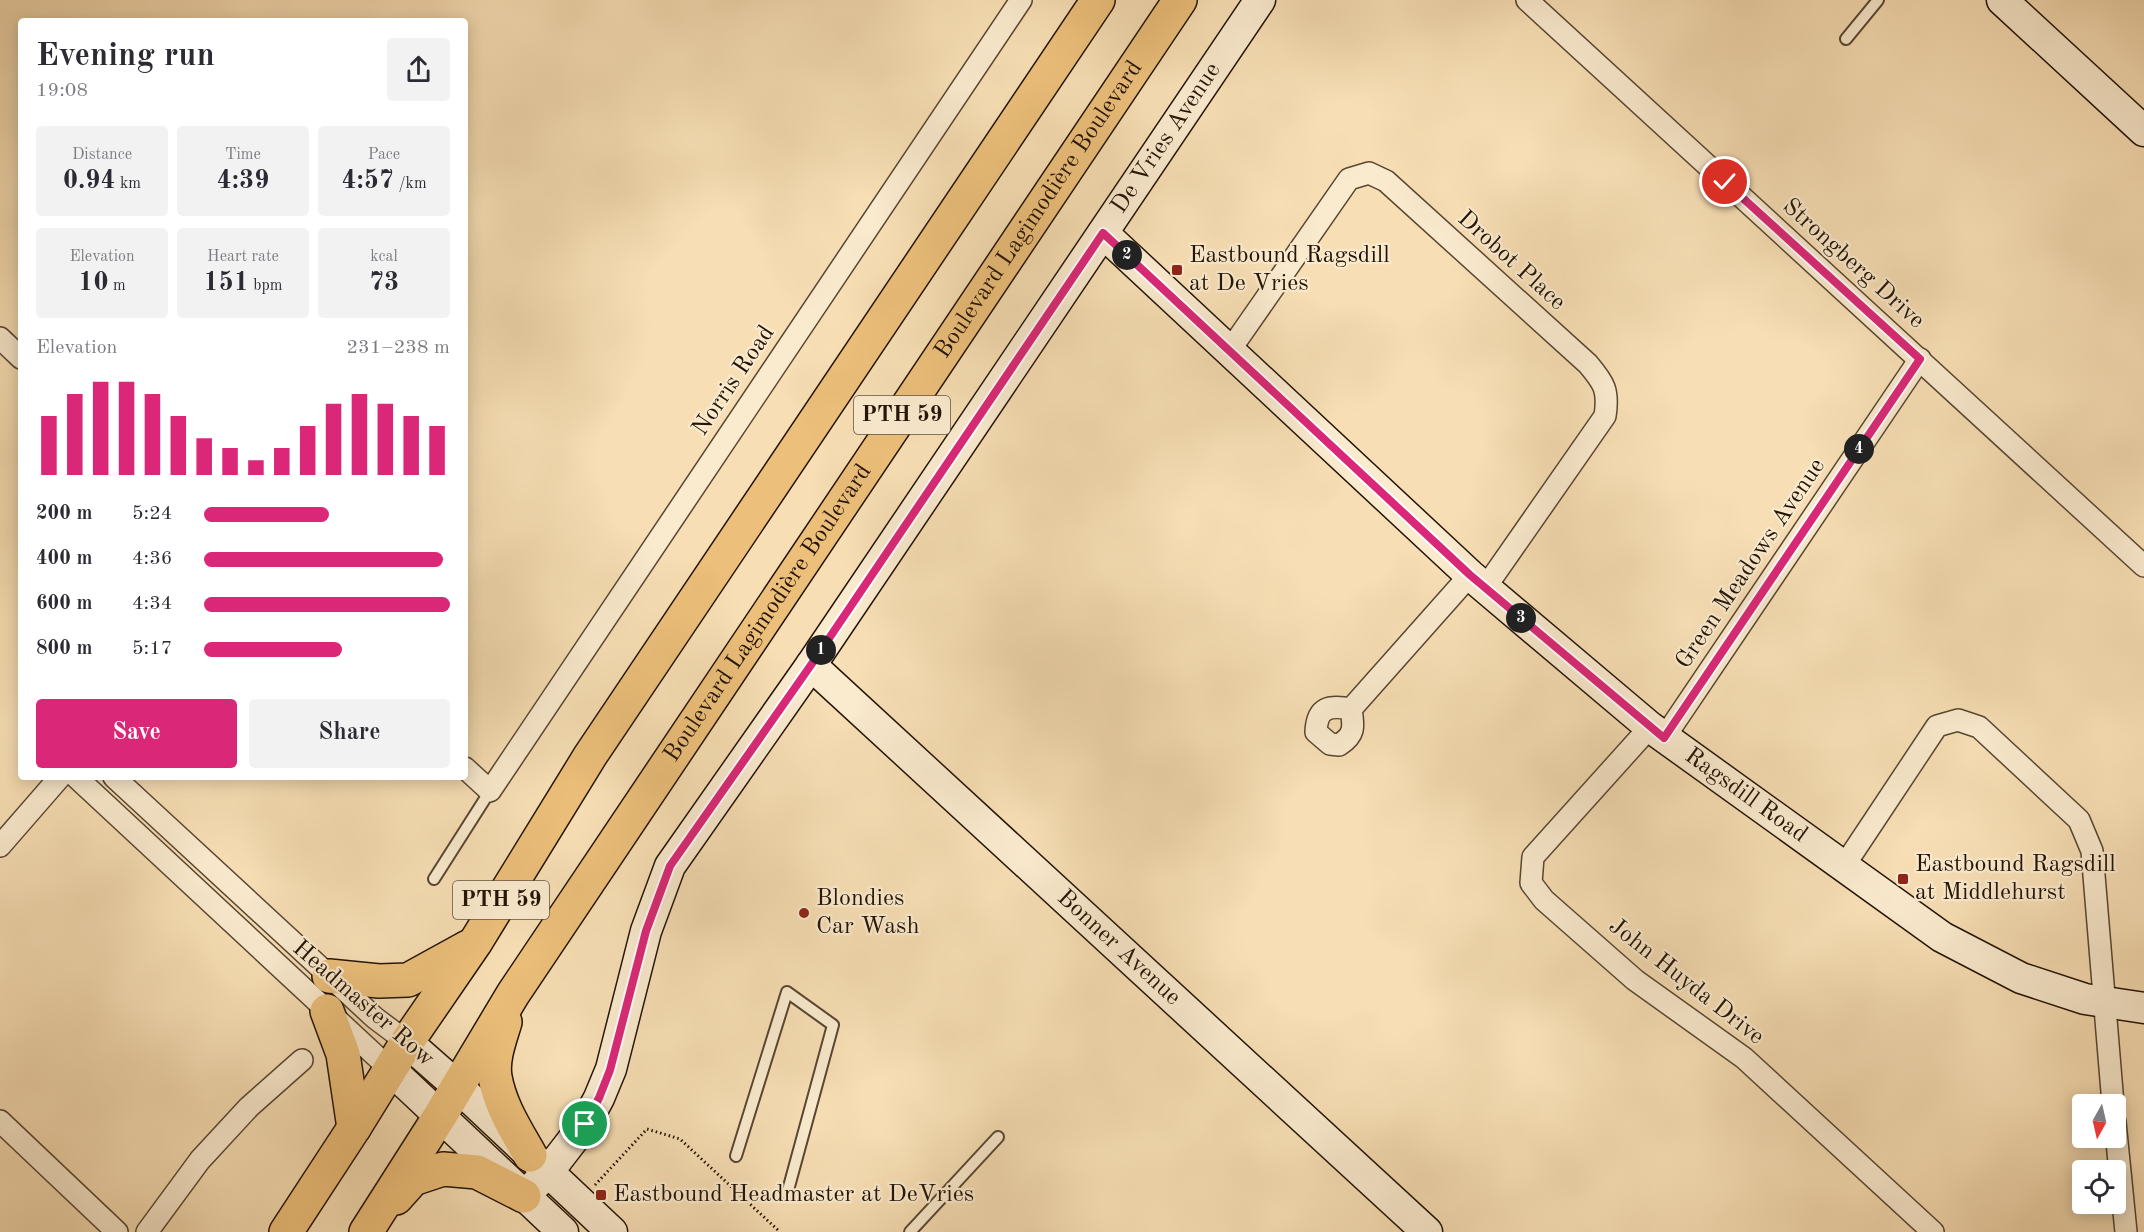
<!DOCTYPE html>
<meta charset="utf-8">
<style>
:root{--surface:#fff;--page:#f2f2f3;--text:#2b2b33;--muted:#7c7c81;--accent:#db2777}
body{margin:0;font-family:"Old Standard TT",serif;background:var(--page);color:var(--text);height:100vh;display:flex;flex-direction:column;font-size:22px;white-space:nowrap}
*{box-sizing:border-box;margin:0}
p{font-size:20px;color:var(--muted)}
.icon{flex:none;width:33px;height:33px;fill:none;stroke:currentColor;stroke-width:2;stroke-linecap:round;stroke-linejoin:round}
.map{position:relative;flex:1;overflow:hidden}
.details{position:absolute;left:18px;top:18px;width:450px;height:762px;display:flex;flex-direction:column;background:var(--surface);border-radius:6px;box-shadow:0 3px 15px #0003}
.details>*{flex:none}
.needle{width:39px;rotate:188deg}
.buttons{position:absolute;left:2072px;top:1094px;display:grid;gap:12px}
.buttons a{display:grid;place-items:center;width:54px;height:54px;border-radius:6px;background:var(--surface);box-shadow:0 3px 15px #0003;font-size:30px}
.pin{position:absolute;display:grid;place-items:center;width:51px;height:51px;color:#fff;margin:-26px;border:3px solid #fff;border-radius:50%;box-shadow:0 2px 6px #0007}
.km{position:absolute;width:30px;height:30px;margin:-15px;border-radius:50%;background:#222;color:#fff;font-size:16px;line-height:30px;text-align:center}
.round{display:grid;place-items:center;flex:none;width:63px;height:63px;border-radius:6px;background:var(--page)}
.head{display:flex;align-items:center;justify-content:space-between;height:102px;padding:0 18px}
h1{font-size:33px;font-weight:800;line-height:45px}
.stats{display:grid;grid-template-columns:repeat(3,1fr);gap:9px;height:102px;padding:6px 18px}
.stats div{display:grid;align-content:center;border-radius:6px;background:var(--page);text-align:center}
.stats b{font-size:26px;font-weight:800}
.stats small{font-size:16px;font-weight:400}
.stats p{font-size:16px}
.chart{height:168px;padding:12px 18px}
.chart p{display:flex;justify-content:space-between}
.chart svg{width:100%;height:108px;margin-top:6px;stroke:var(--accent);stroke-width:6}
.cta{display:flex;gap:12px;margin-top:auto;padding:12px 18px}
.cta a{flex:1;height:69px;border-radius:6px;background:var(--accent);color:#fff;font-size:24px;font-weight:800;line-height:69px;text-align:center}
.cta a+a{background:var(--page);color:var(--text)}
ul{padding:0 18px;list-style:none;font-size:20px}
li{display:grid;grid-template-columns:96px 72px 1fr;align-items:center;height:45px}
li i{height:15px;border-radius:8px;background:var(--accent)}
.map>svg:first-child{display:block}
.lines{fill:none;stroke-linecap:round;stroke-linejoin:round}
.lane-casing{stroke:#584632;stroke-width:14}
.street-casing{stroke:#584632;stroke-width:24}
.secondary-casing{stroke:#231406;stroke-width:33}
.primary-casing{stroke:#231406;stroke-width:36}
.path{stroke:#231406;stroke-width:3;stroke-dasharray:1.5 3;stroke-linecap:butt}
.lane{stroke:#faeace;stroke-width:10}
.street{stroke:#faeace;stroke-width:21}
.secondary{stroke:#faeace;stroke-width:30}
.primary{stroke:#ecbf7a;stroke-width:33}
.route-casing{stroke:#fff;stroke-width:12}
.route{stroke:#db2777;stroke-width:8}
.poi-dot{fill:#8f2418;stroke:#faeace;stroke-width:2}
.labels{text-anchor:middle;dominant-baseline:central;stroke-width:4.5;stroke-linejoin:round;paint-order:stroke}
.shield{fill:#faeace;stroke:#645442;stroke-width:1.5}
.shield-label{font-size:22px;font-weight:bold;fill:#231406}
.street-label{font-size:24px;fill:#231406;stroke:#faeace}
.poi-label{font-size:24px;fill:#231406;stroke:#faeace;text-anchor:start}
</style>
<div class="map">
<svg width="2144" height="1232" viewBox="0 0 2144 1232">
<rect width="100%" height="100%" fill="#f7deb4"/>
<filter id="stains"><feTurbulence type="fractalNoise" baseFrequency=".00333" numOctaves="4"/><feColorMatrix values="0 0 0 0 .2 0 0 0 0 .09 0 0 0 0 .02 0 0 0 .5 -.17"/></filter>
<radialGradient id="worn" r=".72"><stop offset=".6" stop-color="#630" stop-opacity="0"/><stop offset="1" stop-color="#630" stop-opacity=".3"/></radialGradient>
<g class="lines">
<g class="lane-casing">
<g id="lane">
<polyline points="1846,39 1878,0"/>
<polyline points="434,879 490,791"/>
<polyline points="736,1156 787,992 833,1025 787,1194"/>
<polyline points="910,1232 998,1137"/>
</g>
</g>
<g class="street-casing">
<g id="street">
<polyline points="1527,0 2144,566"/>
<polyline points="0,338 21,358"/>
<path d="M1230,350L1349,179L1369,173L1386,181L1588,364C1604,383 1609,390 1605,416L1485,588"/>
<path d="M1351,709C1329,705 1317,707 1316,732L1330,744L1339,745C1355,735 1354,727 1351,709L1470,575"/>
<polyline points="1650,727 1533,857 1531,883 1544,900 1635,980 1744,1058 1933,1232"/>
<polyline points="1664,738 1920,359"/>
<polyline points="465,768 490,791 1021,0"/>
<polyline points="76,777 391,1070"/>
<polyline points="114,777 375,1018 407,1042"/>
<polyline points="0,846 60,777"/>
<polyline points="1844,866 1937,726 1958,720 1979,727 2079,820 2092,851 2113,1104"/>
<polyline points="0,1121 117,1232"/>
<polyline points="2115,1122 2126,1232"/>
<polyline points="147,1232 200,1160 249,1107 302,1060"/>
</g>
</g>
<g class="secondary-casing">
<g id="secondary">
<polyline points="2002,0 2144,131"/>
<path id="s1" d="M1103,233L1470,575L1650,727L1942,937L2021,978L2085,999L2144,1008"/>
<path id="s2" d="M811,665L1427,1232"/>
<polyline points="407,1042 457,1086 612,1232"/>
<polyline points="391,1070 563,1232"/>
<path id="s3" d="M524,1196L548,1172L585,1124L599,1098L611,1069L646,931L670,866L811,665L1260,0"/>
</g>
</g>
<g class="primary-casing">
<g id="primary">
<polyline points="329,976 379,981 408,980 468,947"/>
<polyline points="327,1011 343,1054 354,1128"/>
<path d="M505,1022C500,1039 492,1059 495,1077C500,1106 516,1130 530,1155"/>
<polyline points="396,1198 413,1179 443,1169 477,1172 524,1196"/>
<polyline points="286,1232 354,1128 407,1042 475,943 590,756 1098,0"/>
<path id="s4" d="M366,1232L440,1116L513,994L1180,0"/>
</g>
</g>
<polyline class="path" points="595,1185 647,1129 680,1139 780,1232"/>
<use href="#lane" class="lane"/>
<use href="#street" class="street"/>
<use href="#secondary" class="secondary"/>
<use href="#primary" class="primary"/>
</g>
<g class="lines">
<g class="route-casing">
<polyline id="route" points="585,1124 599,1098 610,1070 646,931 670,866 811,665 1103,233 1470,575 1664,738 1920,359 1725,182"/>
</g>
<use href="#route" class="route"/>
</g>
<g class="poi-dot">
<rect x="1171" y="264" width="12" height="12" rx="3"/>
<rect x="1897" y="873" width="12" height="12" rx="3"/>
<circle cx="804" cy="913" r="6"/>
<rect x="595" y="1189" width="12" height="12" rx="3"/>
</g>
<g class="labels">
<g class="shield">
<rect x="854" y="396" width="96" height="38" rx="4.5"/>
<rect x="453" y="881" width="96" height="38" rx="4.5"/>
</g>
<g class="shield-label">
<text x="902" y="415">PTH 59</text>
<text x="501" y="900">PTH 59</text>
</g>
<g class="street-label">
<text stroke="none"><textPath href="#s3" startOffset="1248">De Vries Avenue</textPath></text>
<text stroke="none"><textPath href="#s4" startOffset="1224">Boulevard Lagimodière Boulevard</textPath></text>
<text transform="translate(1511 261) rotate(42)">Drobot Place</text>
<text transform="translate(1853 264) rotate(42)">Strongberg Drive</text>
<text transform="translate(734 381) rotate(-56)">Norris Road</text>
<text transform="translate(1751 564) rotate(-56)">Green Meadows Avenue</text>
<text stroke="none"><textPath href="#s4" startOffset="738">Boulevard Lagimodière Boulevard</textPath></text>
<text stroke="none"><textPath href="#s1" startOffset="855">Ragsdill Road</textPath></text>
<text stroke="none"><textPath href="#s2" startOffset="418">Bonner Avenue</textPath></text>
<text transform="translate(1686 982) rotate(38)">John Huyda Drive</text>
<text transform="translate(363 1004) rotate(41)">Headmaster Row</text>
</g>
<g class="poi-label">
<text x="1189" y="256">Eastbound Ragsdill<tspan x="1189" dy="28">at De Vries</tspan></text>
<text x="1915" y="865">Eastbound Ragsdill<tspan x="1915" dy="28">at Middlehurst</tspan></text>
<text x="816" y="899">Blondies<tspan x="816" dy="28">Car Wash</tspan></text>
<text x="613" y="1195">Eastbound Headmaster at DeVries</text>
</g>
</g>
<rect width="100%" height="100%" filter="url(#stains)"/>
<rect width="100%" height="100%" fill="url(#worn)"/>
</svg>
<div class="buttons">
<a><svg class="needle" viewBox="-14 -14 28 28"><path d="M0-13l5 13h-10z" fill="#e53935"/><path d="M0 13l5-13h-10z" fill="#7c7c81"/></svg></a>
<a><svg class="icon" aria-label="locate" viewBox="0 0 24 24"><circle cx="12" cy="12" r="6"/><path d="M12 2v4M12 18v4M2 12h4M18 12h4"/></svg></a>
</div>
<div class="pin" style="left:585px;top:1124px;background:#1e9e55"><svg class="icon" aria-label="arrive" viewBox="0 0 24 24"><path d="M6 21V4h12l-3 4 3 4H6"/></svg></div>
<div class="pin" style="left:1725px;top:182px;background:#d93025"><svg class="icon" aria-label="check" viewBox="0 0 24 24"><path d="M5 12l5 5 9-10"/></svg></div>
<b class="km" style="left:821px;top:650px">1</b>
<b class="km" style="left:1127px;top:255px">2</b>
<b class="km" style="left:1521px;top:618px">3</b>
<b class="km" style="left:1859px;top:449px">4</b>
<section class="details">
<div class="head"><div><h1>Evening run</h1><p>19:08</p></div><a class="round"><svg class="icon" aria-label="share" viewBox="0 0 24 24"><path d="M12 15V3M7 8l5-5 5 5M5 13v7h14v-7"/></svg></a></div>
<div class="stats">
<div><p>Distance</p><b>0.94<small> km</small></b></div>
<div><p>Time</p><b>4:39</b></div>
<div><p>Pace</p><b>4:57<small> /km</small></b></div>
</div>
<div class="stats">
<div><p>Elevation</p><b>10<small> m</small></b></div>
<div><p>Heart rate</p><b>151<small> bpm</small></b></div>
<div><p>kcal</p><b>73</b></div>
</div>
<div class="chart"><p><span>Elevation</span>231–238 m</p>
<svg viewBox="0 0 160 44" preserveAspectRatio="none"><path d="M5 44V20M15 44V11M25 44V6M35 44V6M45 44V11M55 44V20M65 44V29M75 44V33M85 44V38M95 44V33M105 44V24M115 44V15M125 44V11M135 44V15M145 44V20M155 44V24"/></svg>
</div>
<ul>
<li><b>200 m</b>5:24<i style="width:51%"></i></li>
<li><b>400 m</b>4:36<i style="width:97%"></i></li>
<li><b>600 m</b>4:34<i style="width:100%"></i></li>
<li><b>800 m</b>5:17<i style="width:56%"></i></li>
</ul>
<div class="cta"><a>Save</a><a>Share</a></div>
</section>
</div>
